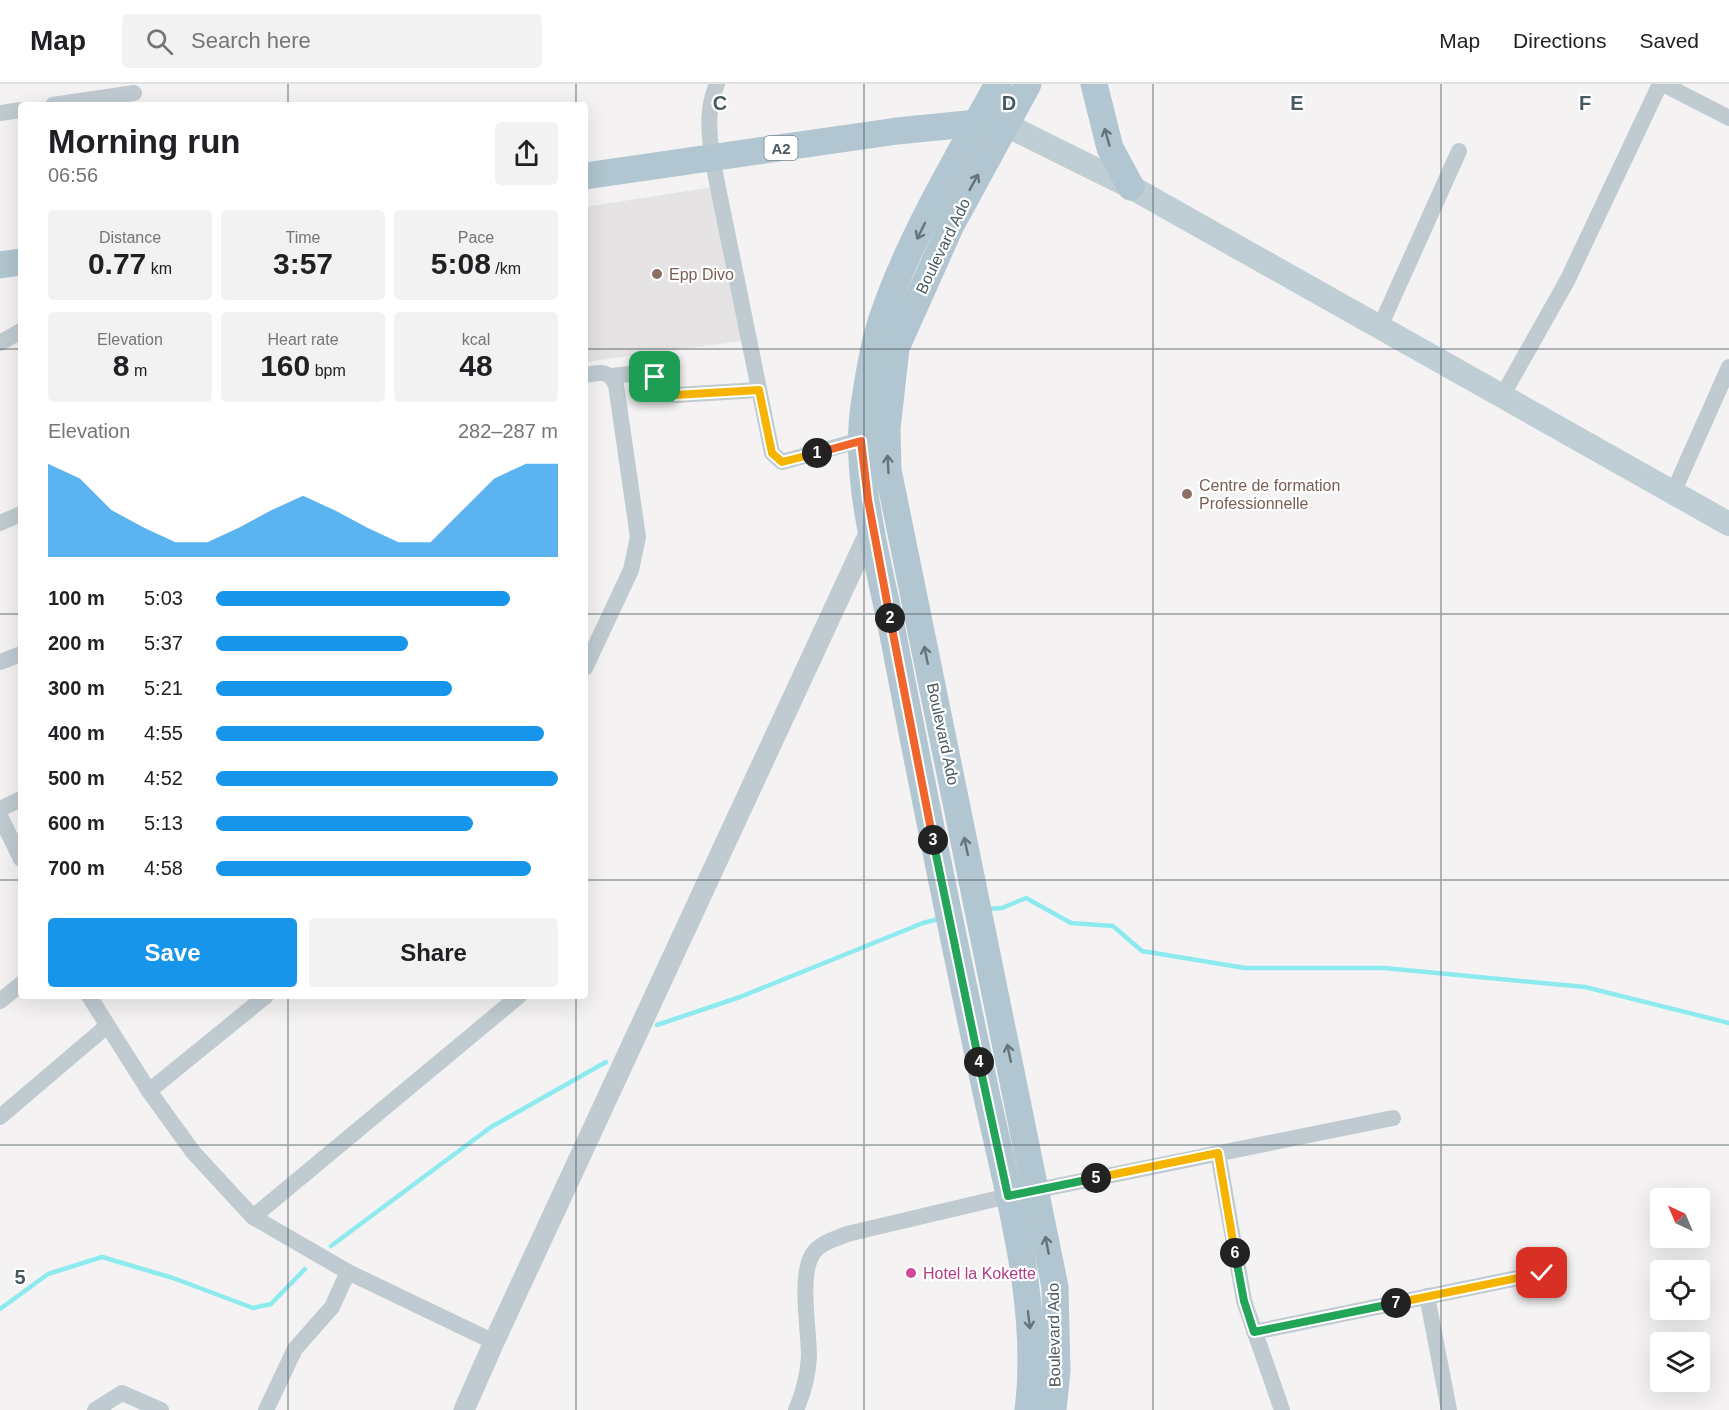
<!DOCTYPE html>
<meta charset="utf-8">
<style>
:root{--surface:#fff;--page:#f2f2f2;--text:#202124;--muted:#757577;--line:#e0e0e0;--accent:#1695ea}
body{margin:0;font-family:Helvetica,sans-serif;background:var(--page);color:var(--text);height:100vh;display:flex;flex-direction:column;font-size:22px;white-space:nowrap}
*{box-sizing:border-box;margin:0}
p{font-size:20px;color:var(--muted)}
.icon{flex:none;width:33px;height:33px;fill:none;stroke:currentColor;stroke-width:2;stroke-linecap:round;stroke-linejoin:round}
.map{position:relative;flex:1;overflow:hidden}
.side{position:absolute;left:18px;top:18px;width:570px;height:897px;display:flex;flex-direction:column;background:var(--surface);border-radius:6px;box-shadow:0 6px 24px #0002}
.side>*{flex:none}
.needle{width:39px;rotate:316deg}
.tools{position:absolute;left:1650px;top:1104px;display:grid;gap:12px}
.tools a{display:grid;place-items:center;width:60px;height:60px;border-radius:6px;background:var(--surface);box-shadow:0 6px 24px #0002;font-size:30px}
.pin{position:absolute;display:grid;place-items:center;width:51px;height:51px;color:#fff;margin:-26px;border-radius:12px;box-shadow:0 3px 9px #0006}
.km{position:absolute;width:30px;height:30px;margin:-15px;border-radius:50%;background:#222;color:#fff;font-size:16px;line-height:30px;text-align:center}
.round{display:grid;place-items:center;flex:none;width:63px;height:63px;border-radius:6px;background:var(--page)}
.summary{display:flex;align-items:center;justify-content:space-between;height:102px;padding:0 30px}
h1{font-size:33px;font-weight:700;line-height:45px}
.metrics{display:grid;grid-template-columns:repeat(3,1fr);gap:9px;height:102px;padding:6px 30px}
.metrics div{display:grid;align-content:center;border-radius:6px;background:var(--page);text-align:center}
.metrics b{font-size:30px;font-weight:700}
.metrics small{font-size:16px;font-weight:400}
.metrics p{font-size:16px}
.chart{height:168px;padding:12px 30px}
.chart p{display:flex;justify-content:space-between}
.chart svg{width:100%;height:108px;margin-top:6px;fill:var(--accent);opacity:.7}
.action{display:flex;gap:12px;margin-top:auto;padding:12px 30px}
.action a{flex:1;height:69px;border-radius:6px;background:var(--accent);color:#fff;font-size:24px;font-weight:700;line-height:69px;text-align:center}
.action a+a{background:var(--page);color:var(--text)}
ul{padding:0 30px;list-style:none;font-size:20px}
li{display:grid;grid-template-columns:96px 72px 1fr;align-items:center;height:45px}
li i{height:15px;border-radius:8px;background:var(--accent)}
header{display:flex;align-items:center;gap:36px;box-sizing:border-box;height:84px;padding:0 30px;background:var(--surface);border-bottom:2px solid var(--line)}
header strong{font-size:28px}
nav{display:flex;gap:33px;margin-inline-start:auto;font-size:21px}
.search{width:420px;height:54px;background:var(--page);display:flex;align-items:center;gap:15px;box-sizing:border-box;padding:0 21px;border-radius:6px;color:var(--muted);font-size:22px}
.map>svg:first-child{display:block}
.education{fill:#e5e3e4}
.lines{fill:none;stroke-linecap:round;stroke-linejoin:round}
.stream{stroke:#8deaef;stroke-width:4.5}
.minor{stroke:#bfcbd1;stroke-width:16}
.tertiary{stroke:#bfcbd1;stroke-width:21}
.secondary{stroke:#bfcdd5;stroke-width:24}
.primary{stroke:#b1c6d0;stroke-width:27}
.oneway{stroke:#63747c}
.split-1-casing{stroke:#fff;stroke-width:12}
.split-2-casing{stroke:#fff;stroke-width:12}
.split-3-casing{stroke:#fff;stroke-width:12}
.split-4-casing{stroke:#fff;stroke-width:12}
.split-5-casing{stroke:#fff;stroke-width:12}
.split-6-casing{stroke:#fff;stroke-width:12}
.split-7-casing{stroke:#fff;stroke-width:12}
.split-8-casing{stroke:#fff;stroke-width:12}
.split-1{stroke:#f5b400;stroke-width:8}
.split-2{stroke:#f0652b;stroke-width:8}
.split-3{stroke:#f0652b;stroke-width:8}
.split-4{stroke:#22a559;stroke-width:8}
.split-5{stroke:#22a559;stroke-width:8}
.split-6{stroke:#f5b400;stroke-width:8}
.split-7{stroke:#22a559;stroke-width:8}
.split-8{stroke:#f5b400;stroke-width:8}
.grid{fill:none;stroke:#495960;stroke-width:1.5;stroke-opacity:0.55}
.education-dot{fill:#8d6e63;stroke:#fff;stroke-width:2}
.hotel-dot{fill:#d1479c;stroke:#fff;stroke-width:2}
.labels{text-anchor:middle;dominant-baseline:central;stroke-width:4.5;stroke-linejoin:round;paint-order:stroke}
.shield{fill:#fff;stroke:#808b90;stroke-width:1.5}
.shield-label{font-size:15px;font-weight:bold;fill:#495960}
.street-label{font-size:16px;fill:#495960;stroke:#fff}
.education-label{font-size:16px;fill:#785e54;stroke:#fff;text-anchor:start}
.hotel-label{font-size:16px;fill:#b23c85;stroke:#fff;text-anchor:start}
.grid-label{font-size:20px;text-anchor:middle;font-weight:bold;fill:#495960;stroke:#fff;stroke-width:4.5;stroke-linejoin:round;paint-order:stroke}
</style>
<header>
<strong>Map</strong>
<div class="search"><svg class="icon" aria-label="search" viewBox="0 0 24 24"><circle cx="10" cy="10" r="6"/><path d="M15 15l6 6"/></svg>Search here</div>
<nav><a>Map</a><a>Directions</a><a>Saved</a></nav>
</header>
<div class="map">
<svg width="1729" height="1326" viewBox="0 0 1729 1326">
<rect width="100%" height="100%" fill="#f4f2f2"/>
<polygon class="education" points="713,103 742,257 585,278 585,123"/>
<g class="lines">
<g class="stream">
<polyline points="985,825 1002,824 1026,814 1071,839 1113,842 1142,867 1245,884 1384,884 1585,903 1729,939"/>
<polyline points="657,941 740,913 923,839 942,834"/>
<polyline points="331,1162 491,1043 606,978"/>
<polyline points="0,1225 48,1190 102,1173 173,1194 253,1224 271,1220 305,1185"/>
</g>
<g class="minor">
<path d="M717,0C706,26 709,47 712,74L772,369L782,378L861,356"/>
<polyline points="1663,0 1729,34"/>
<polyline points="53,21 134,9"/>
<polyline points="0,29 21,26"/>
<polyline points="1379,245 1459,67"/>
<polyline points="0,259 21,247"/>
<path d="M585,291C600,288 609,286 616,301L638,453L631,486L585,584"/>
<path d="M612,292C652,287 644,288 675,311L759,306"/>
<polyline points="1501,314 1567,197 1660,0"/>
<polyline points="1673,409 1729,283"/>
<polyline points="0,439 21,430"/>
<polyline points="0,578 21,570"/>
<polyline points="0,725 21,715"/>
<polyline points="0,732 21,775"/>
<polyline points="89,912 149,1007 193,1068 253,1133 348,1188 494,1258"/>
<polyline points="0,917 21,900"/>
<polyline points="149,1007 266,912"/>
<polyline points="0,1033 107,942"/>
<polyline points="1218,1069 1244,1217 1282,1326"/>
<polyline points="253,1133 519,912"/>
<polyline points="1427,1212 1449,1326"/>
<polyline points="1254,1248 1542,1189"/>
<polyline points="95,1326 122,1309 161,1326"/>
<polyline points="266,1326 295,1265 332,1223 348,1188"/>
<path d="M796,1326C803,1310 808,1290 809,1272C809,1246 799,1194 812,1171C819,1159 835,1155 847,1150L1008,1112L1393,1034"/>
</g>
<polyline class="tertiary" points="464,1326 494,1258 872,443"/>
<polyline class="secondary" points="988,40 1006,41 1131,103 1729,440"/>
<g class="primary">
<path d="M998,0C957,75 909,154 882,235C873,262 868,294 864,322C853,398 881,486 895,561C924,712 955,863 987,1013C1009,1113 1041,1223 1028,1326"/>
<polyline points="1028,0 951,141 896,264 887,345 888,386 1055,1203 1057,1287 1053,1326"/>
<polyline points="1094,0 1110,64 1131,103"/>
<polyline points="585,92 897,47 977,39"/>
<polyline points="0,181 21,178"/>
</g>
</g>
<defs><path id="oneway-shaft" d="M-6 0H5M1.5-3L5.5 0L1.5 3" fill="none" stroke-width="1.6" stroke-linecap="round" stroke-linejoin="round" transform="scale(1.5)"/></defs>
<g class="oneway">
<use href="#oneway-shaft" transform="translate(1107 53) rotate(-106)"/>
<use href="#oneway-shaft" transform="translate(974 98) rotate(-61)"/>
<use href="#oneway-shaft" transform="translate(921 147) rotate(116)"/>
<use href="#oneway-shaft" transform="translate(888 380) rotate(-93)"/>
<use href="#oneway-shaft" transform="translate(926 571) rotate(-102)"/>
<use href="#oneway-shaft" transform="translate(966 762) rotate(-102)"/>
<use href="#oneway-shaft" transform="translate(1009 969) rotate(-102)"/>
<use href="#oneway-shaft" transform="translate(1047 1161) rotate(-101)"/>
<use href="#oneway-shaft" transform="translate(1029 1236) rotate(83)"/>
</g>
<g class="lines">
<g class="split-1-casing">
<polyline id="split-1" points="655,293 675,311 759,306 772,369 782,378 817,369"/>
</g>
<g class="split-2-casing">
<polyline id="split-2" points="817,369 861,357 868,416 890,534"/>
</g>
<g class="split-3-casing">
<polyline id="split-3" points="890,534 933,756"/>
</g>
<g class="split-4-casing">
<polyline id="split-4" points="933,756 979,978"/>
</g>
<g class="split-5-casing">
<polyline id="split-5" points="979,978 1008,1112 1096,1094"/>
</g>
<g class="split-6-casing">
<polyline id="split-6" points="1096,1094 1218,1069 1235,1169"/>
</g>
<g class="split-7-casing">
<polyline id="split-7" points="1235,1169 1244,1217 1254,1248 1396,1219"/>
</g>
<g class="split-8-casing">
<polyline id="split-8" points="1396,1219 1542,1189"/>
</g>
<use href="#split-1" class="split-1"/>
<use href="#split-2" class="split-2"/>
<use href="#split-3" class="split-3"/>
<use href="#split-4" class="split-4"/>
<use href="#split-5" class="split-5"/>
<use href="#split-6" class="split-6"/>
<use href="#split-7" class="split-7"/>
<use href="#split-8" class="split-8"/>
</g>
<path class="grid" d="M288,0V21M576,0V21M864,0V1326M1153,0V1326M1441,0V1326M0,265H21M585,265H1729M0,530H21M585,530H1729M0,796H21M585,796H1729M288,912V1326M576,912V1326M0,1061H1729"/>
<g class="education-dot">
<circle cx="657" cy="190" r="6"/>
<circle cx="1187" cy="410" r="6"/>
</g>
<circle class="hotel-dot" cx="911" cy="1189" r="6"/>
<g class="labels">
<rect class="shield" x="764.5" y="52" width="33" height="24" rx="4.5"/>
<g class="shield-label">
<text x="781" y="64">A2</text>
</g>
<g class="street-label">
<text transform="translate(943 162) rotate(-64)">Boulevard Ado</text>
<text transform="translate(943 650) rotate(78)">Boulevard Ado</text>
<text transform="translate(1054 1251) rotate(-91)">Boulevard Ado</text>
</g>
<g class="education-label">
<text x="669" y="190">Epp Divo</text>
<text x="1199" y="401">Centre de formation<tspan x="1199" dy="18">Professionnelle</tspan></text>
</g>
<g class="hotel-label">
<text x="923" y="1189">Hotel la Kokette</text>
</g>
</g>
<g class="grid-label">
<text x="720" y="26">C</text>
<text x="1009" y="26">D</text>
<text x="1297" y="26">E</text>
<text x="1585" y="26">F</text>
<text x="20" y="1200">5</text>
</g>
</svg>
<div class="tools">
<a><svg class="needle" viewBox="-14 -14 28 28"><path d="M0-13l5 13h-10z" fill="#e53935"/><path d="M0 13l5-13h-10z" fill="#757577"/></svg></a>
<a><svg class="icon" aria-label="locate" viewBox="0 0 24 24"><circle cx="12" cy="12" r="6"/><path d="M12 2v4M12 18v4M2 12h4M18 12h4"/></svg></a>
<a><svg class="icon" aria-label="layers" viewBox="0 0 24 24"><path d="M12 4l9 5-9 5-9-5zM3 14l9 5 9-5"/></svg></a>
</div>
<div class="pin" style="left:655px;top:293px;background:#1e9e55"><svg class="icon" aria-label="arrive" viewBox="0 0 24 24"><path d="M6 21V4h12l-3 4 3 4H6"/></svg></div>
<div class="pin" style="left:1542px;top:1189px;background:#d93025"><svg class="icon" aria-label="check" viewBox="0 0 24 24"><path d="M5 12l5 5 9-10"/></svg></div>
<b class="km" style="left:817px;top:369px">1</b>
<b class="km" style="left:890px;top:534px">2</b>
<b class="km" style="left:933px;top:756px">3</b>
<b class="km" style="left:979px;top:978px">4</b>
<b class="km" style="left:1096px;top:1094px">5</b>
<b class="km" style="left:1235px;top:1169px">6</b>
<b class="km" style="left:1396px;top:1219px">7</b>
<section class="side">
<div class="summary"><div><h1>Morning run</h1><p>06:56</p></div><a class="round"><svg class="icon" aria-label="share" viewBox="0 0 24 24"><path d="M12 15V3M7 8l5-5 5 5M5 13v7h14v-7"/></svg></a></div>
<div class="metrics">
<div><p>Distance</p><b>0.77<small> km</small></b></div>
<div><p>Time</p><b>3:57</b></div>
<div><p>Pace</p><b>5:08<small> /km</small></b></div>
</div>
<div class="metrics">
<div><p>Elevation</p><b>8<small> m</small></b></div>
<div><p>Heart rate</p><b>160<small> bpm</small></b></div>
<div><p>kcal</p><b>48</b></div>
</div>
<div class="chart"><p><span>Elevation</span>282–287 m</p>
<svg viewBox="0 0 160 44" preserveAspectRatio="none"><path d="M0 44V6L10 12L20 25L30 32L40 38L50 38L60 32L70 25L80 19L90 25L100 32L110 38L120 38L130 25L140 12L150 6L160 6V44z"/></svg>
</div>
<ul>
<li><b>100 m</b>5:03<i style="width:86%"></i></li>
<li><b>200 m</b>5:37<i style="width:56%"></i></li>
<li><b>300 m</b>5:21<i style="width:69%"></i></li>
<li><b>400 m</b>4:55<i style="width:96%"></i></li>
<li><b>500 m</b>4:52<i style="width:100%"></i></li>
<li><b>600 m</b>5:13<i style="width:75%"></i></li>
<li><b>700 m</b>4:58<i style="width:92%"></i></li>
</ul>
<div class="action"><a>Save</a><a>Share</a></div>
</section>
</div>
